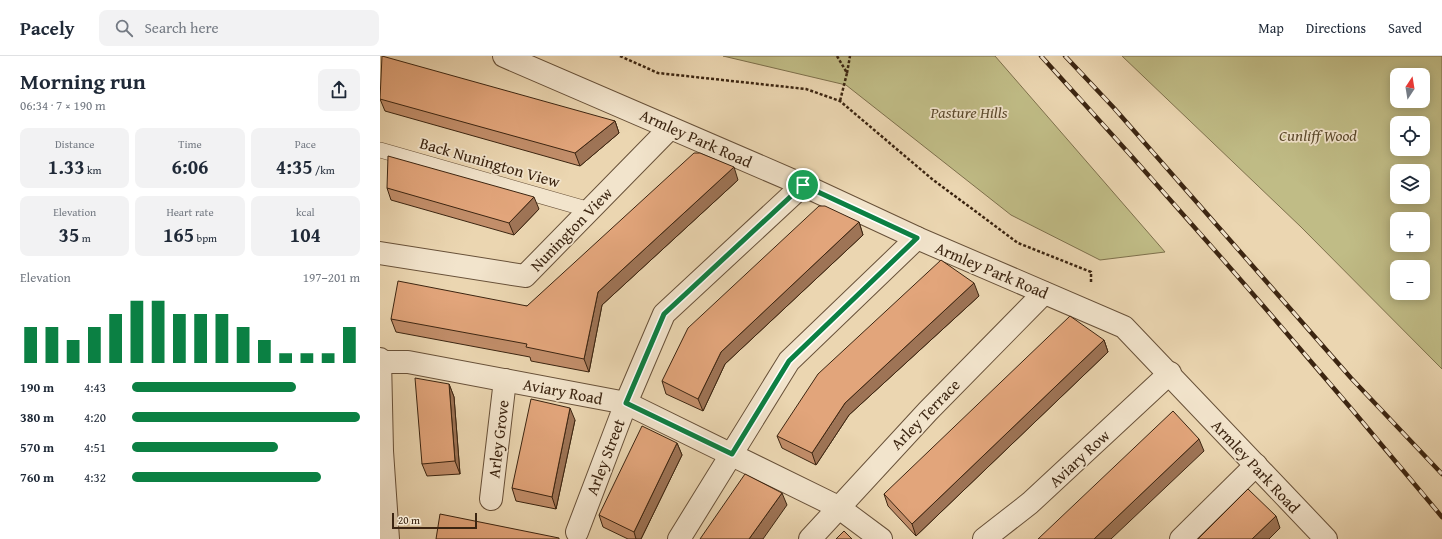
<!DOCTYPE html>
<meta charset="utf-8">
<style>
:root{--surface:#fff;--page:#f2f2f3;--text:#1f2937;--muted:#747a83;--line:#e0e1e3;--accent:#0b8043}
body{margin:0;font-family:"Gentium Book Plus",serif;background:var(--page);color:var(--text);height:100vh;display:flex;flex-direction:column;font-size:15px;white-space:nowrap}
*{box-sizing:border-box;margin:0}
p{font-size:13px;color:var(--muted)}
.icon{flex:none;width:22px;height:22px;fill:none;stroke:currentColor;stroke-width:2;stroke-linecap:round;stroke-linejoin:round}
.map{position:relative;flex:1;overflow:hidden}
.panel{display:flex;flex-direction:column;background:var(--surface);width:380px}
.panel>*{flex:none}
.needle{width:26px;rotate:12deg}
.fabs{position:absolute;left:1010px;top:12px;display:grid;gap:8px}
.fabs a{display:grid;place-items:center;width:40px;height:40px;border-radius:8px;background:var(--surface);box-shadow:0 2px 10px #0003;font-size:20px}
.scale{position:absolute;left:12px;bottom:10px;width:85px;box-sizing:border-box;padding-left:4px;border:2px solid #3c2511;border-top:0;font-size:11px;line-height:14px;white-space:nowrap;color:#3c2511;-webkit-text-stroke:3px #f2e4cc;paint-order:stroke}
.pin{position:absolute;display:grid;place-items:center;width:34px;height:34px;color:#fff;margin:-17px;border:2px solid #fff;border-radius:50%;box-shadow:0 1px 4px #0007}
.round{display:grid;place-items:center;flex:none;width:42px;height:42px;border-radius:8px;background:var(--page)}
.overview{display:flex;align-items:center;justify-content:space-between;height:68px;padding:0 20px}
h1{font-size:22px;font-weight:700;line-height:30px}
.stats{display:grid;grid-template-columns:repeat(3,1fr);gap:6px;height:68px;padding:4px 20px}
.stats div{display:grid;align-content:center;border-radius:8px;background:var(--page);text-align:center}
.stats b{font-size:20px;font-weight:700}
.stats small{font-size:11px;font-weight:400}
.stats p{font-size:11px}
.chart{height:112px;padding:8px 20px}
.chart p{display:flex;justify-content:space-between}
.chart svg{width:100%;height:72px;margin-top:4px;stroke:var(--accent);stroke-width:6}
ul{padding:0 20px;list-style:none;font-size:13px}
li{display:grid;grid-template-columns:64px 48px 1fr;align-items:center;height:30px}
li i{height:10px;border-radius:5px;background:var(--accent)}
header{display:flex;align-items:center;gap:24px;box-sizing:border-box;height:56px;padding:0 20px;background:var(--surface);border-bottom:1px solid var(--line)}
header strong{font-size:19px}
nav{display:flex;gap:22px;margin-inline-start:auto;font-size:14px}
.search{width:280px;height:36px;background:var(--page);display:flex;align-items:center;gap:10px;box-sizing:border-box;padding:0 14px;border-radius:8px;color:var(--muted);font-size:15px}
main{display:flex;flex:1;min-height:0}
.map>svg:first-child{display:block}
.green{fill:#c0bc86;stroke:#7e704c;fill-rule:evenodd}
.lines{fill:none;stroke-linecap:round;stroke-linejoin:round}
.service-casing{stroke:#685139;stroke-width:16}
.minor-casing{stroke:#685139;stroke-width:24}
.path{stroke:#3c2511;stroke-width:2.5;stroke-dasharray:3 2;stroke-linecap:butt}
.service{stroke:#f2e4cc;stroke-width:15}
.minor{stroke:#f2e4cc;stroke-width:22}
.rail-casing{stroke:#3c2511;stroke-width:4.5}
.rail{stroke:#f2e4cc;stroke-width:3;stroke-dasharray:9;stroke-linecap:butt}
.wall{fill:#c28e6a;stroke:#3c2511}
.shaded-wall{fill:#9e7456;stroke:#3c2511}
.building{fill:#e2a57b;stroke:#3c2511}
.route-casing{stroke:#fff;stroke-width:8}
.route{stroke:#0b8043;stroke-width:5}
.labels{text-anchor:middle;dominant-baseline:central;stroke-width:3.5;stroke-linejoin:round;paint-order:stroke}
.park-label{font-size:16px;font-style:italic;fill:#5d4b2e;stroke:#f2e4cc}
.street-label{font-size:16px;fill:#3c2511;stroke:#f2e4cc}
</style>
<header>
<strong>Pacely</strong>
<div class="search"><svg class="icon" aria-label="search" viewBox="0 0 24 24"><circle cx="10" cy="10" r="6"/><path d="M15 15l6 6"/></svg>Search here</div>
<nav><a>Map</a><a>Directions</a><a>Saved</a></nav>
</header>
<main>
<section class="panel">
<div class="overview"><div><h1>Morning run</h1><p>06:34 · 7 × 190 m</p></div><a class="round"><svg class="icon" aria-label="share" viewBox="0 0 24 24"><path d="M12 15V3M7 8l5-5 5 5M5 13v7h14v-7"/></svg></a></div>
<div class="stats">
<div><p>Distance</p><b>1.33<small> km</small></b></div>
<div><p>Time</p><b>6:06</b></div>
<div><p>Pace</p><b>4:35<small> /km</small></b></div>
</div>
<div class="stats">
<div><p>Elevation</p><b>35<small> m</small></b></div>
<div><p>Heart rate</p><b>165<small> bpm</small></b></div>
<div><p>kcal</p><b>104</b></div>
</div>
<div class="chart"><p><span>Elevation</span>197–201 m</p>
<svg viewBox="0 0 160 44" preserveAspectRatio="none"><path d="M5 44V22M15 44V22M25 44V30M35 44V22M45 44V14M55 44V6M65 44V6M75 44V14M85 44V14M95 44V14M105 44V22M115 44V30M125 44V38M135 44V38M145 44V38M155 44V22"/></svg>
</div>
<ul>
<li><b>190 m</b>4:43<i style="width:72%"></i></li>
<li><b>380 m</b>4:20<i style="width:100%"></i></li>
<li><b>570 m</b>4:51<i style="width:64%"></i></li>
<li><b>760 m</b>4:32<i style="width:83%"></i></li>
</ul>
</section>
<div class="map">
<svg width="1062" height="483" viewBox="0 0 1062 483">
<rect width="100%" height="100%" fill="#ebd6b1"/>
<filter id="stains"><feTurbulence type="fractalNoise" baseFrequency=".005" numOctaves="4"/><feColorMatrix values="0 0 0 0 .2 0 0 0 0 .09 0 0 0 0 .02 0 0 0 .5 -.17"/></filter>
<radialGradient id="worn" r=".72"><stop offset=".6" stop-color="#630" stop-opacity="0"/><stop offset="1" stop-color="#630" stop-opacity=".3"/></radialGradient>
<g class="green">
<polygon points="343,0 615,0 785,196 720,204 631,159 466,29"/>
<path d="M742,0H1062V313L921,171ZM1017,19H1043V45H1017ZM1017,67H1043V93H1017ZM1017,115H1043V141H1017ZM1017,163H1043V189H1017ZM1017,211H1043V237H1017Z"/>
</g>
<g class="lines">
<g class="service-casing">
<polyline id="service" points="0,94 210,154"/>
</g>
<g class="minor-casing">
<g id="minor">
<polyline points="124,0 423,129 537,182 744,271 946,483"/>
<polyline points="0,197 145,220 290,72"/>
<polyline points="0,303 2,395 8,483"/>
<polyline points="0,306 28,306 246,347 458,451 501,483"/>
<polyline points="111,443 125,324"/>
<polyline points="197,476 246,347 284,258 423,129"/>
<polyline points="299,483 409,305 537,182"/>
<polyline points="430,483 548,355 664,237"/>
<polyline points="604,483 650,447 790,317"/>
<polyline points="801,483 876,409"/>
</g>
</g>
<g class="path">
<polyline points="240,0 278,17 426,33 460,45 552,123 638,187 711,216 711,228"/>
<polyline points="457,0 467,17 460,45"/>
<polyline points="467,17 470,0"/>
</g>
<use href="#service" class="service"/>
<use href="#minor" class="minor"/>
<g class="rail-casing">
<g id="rail">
<path d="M661,0C798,150 932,304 1062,461"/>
<polyline points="685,0 734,52 971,322 1062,418"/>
</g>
</g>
<use href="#rail" class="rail"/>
</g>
<g class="wall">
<polygon points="0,43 235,65 239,77 200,110 5,55"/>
<polygon points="358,124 222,249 209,316 151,305 150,301 16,276 11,263 147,250"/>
<polygon points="7,132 159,153 134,179 11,144"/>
<polygon points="479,166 483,179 345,308 323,355 286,338 282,325"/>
<polygon points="599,240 469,359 436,409 402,392 397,380"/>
<polygon points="724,284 728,296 536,480 508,450 504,438"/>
<polygon points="69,328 74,341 80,418 47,420 42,408"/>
<polygon points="195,364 176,453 136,445 132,432"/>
<polygon points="297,387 302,399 261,483 248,483 223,471 219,459"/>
</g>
<g class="shaded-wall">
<polygon points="235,65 239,77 200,110 195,97"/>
<polygon points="354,111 358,124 222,249 209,316 204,303 218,236"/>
<polygon points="154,141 159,153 134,179 129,167"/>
<polygon points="479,166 483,179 345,308 323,355 318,343 341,296"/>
<polygon points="594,227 599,240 469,359 436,409 432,397 465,347"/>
<polygon points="724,284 728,296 536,480 532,468"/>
<polygon points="69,328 74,341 80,418 75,405"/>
<polygon points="190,352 195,364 176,453 172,441"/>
<polygon points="819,383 824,395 731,483 714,483"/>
<polygon points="297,387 302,399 261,483 256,483 254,476"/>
<polygon points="402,437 407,449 383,483 369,483"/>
<polygon points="896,460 900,472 889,483 872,483"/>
</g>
<g class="building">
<polygon points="2,0 235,65 195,97 0,43"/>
<polygon points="314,97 320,97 354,111 218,236 204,303 146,291 147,288 11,263 18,225 147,250"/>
<polygon points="8,100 154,141 129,167 7,132"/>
<polygon points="439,150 445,150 479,166 341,296 318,343 282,325 308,272"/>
<polygon points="561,204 594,227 465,347 432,397 397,380 438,318"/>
<polygon points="690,260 724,284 532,468 504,438"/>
<polygon points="35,322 69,328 75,405 42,408"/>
<polygon points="151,343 190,352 172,441 132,432"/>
<polygon points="793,355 819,383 714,483 658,483"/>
<polygon points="262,370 297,387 254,476 219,459"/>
<polygon points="365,418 402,437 369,483 320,483"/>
<polygon points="868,433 896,460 872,483 818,483"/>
<polygon points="60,458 179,482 179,483 56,483"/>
<polygon points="464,475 472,483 456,483"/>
</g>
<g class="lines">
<g class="route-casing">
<polygon id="route" points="423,129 537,182 409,305 352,398 246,347 284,258"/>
</g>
<use href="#route" class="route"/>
</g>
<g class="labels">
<g class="park-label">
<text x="589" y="56">Pasture Hills</text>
<text x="938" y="79">Cunliff Wood</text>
</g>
<g class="street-label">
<text transform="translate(316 82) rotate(24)">Armley Park Road</text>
<text transform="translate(110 106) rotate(16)">Back Nunington View</text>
<text transform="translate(191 173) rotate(-46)">Nunington View</text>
<text transform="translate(612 214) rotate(23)">Armley Park Road</text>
<text transform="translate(183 335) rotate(11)">Aviary Road</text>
<text transform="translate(545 358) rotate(-46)">Arley Terrace</text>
<text transform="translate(118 383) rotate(-83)">Arley Grove</text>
<text transform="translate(225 401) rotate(-69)">Arley Street</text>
<text transform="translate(699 402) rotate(-43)">Aviary Row</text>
<text transform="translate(876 410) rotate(47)">Armley Park Road</text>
</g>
</g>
<rect width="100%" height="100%" filter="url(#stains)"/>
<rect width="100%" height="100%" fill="url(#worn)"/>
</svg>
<div class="fabs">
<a><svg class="needle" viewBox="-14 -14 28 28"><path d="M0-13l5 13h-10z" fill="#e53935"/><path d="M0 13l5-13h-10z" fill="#747a83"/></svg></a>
<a><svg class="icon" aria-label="locate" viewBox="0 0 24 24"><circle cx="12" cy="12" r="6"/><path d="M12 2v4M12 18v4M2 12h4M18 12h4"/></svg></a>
<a><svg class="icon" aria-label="layers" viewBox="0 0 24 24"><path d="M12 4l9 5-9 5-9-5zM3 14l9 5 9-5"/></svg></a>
<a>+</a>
<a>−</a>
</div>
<div class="scale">20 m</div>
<div class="pin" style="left:423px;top:129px;background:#1e9e55"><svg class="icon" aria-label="arrive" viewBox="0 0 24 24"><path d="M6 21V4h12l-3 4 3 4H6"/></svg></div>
</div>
</main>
